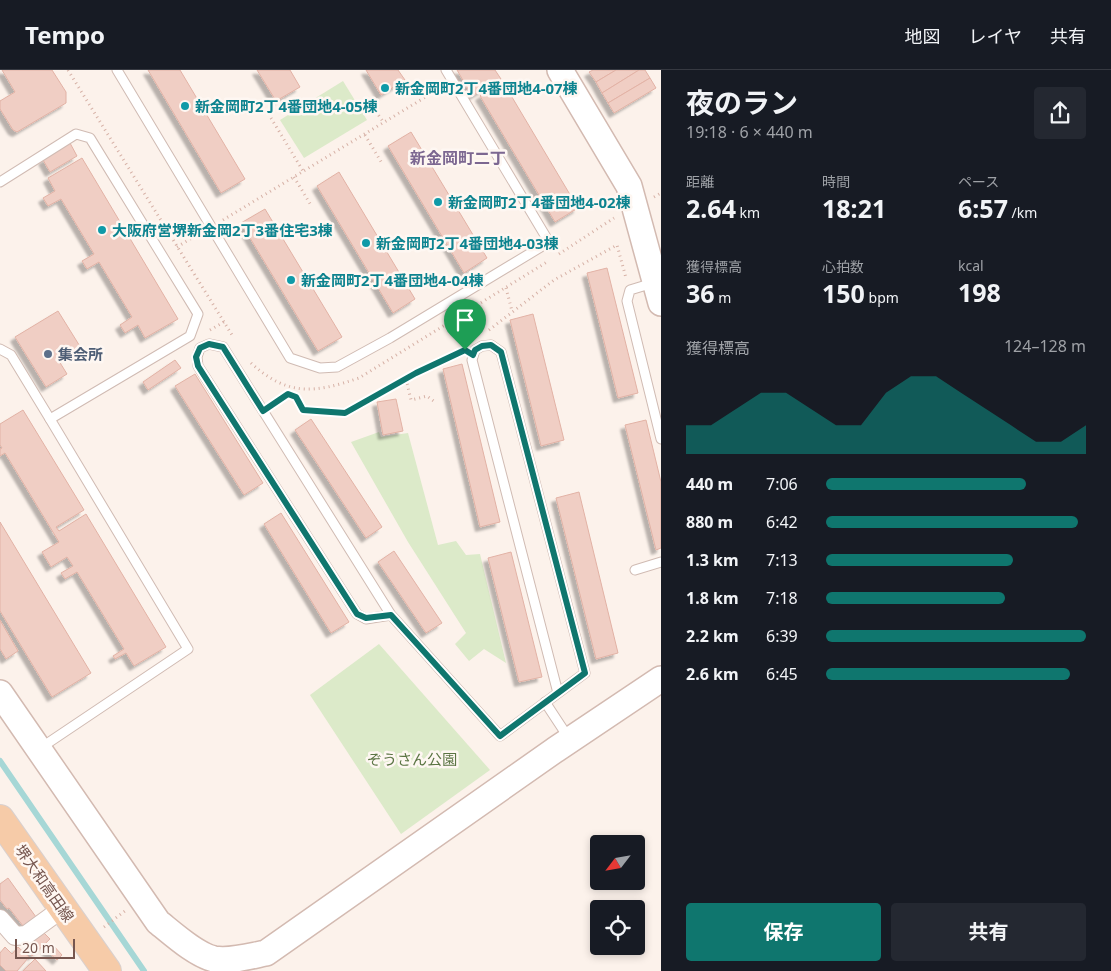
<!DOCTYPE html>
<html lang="ja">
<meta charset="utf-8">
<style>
:root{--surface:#171b24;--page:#242831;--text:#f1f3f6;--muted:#9ea1a6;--line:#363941;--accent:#0f766e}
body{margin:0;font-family:"Noto Sans","Noto Sans JP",sans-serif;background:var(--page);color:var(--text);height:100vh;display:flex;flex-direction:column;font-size:19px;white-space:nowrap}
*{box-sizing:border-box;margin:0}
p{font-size:16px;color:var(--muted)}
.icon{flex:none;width:28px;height:28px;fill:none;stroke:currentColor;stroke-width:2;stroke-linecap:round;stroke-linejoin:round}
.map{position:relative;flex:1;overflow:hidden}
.sheet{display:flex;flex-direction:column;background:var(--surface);width:450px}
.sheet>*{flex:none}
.needle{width:32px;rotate:239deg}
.controls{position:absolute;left:590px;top:765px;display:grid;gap:10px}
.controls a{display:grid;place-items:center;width:55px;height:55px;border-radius:5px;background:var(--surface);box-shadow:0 2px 8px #0003;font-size:25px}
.scale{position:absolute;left:15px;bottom:12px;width:60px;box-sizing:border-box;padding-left:5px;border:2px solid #76564f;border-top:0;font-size:14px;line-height:18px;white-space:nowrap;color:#76564f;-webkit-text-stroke:4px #fef7f2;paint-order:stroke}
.pin{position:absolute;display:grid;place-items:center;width:42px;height:42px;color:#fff;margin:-51px -21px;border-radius:50% 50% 50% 0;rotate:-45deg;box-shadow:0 0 5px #0007}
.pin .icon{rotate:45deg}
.round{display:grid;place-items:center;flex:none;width:52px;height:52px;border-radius:5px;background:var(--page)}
.headline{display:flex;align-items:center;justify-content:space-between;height:85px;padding:0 25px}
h1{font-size:28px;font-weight:700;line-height:38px}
.stats{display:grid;grid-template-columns:repeat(3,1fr);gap:8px;height:85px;padding:5px 25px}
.stats div{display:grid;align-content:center}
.stats b{font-size:25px;font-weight:700}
.stats small{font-size:14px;font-weight:400}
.stats p{font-size:14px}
.chart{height:140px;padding:10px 25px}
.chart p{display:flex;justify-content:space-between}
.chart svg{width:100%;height:90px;margin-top:5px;fill:var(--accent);opacity:.7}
.button{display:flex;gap:10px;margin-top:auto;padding:10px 25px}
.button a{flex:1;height:58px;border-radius:5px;background:var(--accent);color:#fff;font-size:20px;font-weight:700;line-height:58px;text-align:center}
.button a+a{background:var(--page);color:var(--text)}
ul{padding:0 25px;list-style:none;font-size:16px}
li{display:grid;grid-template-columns:80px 60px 1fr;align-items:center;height:38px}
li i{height:12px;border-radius:6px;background:var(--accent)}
header{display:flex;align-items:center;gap:30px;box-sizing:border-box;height:70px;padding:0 25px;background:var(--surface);border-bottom:1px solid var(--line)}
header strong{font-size:24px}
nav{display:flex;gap:28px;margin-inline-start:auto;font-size:18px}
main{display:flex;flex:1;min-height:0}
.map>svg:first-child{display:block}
.green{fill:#dceac9}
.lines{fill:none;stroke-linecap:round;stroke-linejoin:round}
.stream{stroke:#a6d7d6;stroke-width:6}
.building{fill:#f0cec4;stroke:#e2b2a5;filter:url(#shadow)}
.lane-casing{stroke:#d0bbb3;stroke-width:11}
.street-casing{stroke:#d0bbb3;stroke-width:20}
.secondary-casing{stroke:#d3bab1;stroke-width:28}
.primary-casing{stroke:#d9d0ce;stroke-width:30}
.path{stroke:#d6b1a6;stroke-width:3;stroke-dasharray:1 4;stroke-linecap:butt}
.lane{stroke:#fff;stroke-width:9}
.street{stroke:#fff;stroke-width:18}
.secondary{stroke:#fff;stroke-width:25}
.primary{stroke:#f6cba8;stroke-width:28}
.route-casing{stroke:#fff;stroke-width:10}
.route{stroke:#0f766e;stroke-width:6}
.culture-dot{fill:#0f9aa8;stroke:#fef7f2;stroke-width:2}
.service-dot{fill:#5c6f8a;stroke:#fef7f2;stroke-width:2}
.labels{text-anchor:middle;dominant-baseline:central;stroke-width:5;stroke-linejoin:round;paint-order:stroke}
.culture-label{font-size:15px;font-weight:bold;fill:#0d838f;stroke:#fef7f2;text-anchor:start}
.service-label{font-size:15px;font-weight:bold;fill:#4e5e75;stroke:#fef7f2;text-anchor:start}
.park-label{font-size:15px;fill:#5b7544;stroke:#fef7f2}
.street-label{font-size:15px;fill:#76564f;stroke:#fef7f2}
.neighbourhood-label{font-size:16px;font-weight:bold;fill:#7c6791;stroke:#fef7f2}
</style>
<header>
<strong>Tempo</strong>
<nav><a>地図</a><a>レイヤ</a><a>共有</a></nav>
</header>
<main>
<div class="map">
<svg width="661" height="901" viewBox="0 0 661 901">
<defs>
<filter id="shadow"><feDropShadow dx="-4.5" dy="4.5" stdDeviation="1" flood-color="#0004"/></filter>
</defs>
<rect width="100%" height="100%" fill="#fcf2eb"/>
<g class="green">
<polygon points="343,11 367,50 304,88 280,50"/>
<polygon points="379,362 381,367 408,363 438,475 456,471 466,485 480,484 506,593 484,579 469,591 455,574 466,563 408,472 351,372"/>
<polygon points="379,574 490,700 401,764 310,625"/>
</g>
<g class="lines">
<polyline class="stream" points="0,691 144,901"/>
</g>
<g class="building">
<polygon points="2,0 52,0 66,22 66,33 17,62 13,60 0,39 0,31 15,22"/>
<polygon points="148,0 180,0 245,109 221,123"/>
<polygon points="257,0 290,0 300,17 276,31"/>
<polygon points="366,0 398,0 405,10 381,25"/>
<polygon points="457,0 495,0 501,9 472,26"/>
<polygon points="593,0 616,0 596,12 589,2"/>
<polygon points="616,0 639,0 602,23 596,12"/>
<polygon points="639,0 645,0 650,8 608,33 602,23"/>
<polygon points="650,8 656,18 614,43 608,33"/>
<polygon points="503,12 578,138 555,152 480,26"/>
<polygon points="411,62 487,188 464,203 388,76"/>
<polygon points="70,73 77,86 50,102 43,90"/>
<polygon points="82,88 178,249 145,268 138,255 125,263 120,255 132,247 99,192 87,199 82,191 94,184 61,129 48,136 43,128 55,121 48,108"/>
<polygon points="339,102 415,229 393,243 317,116"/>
<polygon points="265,139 342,267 318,281 241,153"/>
<polygon points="607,198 638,323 618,328 587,203"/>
<polygon points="58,241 81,278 59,291 67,304 46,317 15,267"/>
<polygon points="533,244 564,370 541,376 510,250"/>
<polygon points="175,290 181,298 148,320 143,312"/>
<polygon points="462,294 500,452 480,457 443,299"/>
<polygon points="195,304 263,413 244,425 175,316"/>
<polygon points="396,329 403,361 383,365 377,332"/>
<polygon points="23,340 84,440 56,457 59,461 86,444 166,577 134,596 126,583 115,589 113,586 124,579 77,502 65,509 61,503 73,496 67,487 51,497 42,482 59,472 5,383 0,386 0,379 2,378 0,375 0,354"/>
<polygon points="311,349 382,457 366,468 295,360"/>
<polygon points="646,350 661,412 661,478 656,480 625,355"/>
<polygon points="579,422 618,583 596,589 556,428"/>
<polygon points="281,443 349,552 331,563 264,454"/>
<polygon points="0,452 91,603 52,627 0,541"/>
<polygon points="394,481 442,553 426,563 378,492"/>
<polygon points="511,482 542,607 519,612 488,488"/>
<polygon points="0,550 18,581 6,589 0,579"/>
<polygon points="8,808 36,847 23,856 9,838 7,839 0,830 0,814"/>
<polygon points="43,862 50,869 32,886 25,879"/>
<polygon points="52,874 62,885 57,890 46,880"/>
<polygon points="5,877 12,884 18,877 29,887 17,901 6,901 0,895 0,883"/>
<polygon points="35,889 46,901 23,901"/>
</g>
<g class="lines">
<g class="lane-casing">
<g id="lane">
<polyline points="117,0 290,288 320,298 337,297 390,268 549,172 446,0"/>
<polyline points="0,112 76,64 90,68 198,244 190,266 50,349 188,579 39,679"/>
<polyline points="653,213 630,220 627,231 661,369"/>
<polyline points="0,279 11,285 50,349"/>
<polyline points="635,500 661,492"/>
<path d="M391,545L366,549L357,544L198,296L197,287L200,278L209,274L223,277L391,545L500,666C528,645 557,624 585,603L501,282L491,275L482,276L475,280L472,290L558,623"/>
<polyline points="545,632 570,670"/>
</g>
</g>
<g class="street-casing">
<polyline id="street" points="0,849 15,866 26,865 63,838"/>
</g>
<g class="secondary-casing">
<g id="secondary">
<polyline points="560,0 629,116 661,233"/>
<path d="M0,623L158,852C173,864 196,885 214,889C231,892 250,886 266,883L555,680L661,609"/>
</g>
</g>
<g class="primary-casing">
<polyline id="primary" points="0,749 107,901"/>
</g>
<g class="path">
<polyline points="68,0 232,265"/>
<polyline points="373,37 384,53"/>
<polyline points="271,48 303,101"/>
<polyline points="365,65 383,95"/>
<polyline points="294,107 312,137"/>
<polyline points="654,127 661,123"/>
<polyline points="223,150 442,17"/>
<polyline points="177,177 200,163"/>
<polyline points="559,184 614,148"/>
<polyline points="506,218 512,241"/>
<polyline points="210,260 224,252"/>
<polyline points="489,260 554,210 617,175 626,208"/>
<path d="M251,293C288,327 315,323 359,308L547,192"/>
<polyline points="406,309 411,330 427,326 435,332"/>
<polyline points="274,334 288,324 296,327 303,340 345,343 416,303 460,282"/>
<polyline points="104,857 125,841"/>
</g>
<use href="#lane" class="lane"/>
<use href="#street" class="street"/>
<use href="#secondary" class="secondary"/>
<use href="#primary" class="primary"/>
</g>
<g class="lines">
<g class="route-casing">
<polygon id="route" points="209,274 223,277 263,341 288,324 296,327 303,340 345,343 416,303 465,280 473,285 475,280 482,276 491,275 501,282 585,603 500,666 391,545 366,548 357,544 198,296 196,287 200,278"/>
</g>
<use href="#route" class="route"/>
</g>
<g class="culture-dot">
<circle cx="385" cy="18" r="5"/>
<circle cx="185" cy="36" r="5"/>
<circle cx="438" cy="132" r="5"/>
<circle cx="102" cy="160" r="5"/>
<circle cx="366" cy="173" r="5"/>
<circle cx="291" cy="210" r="5"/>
</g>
<circle class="service-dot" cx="48" cy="284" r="5"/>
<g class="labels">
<g class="culture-label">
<text x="395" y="18">新金岡町2丁4番団地4-07棟</text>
<text x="195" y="36">新金岡町2丁4番団地4-05棟</text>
<text x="448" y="132">新金岡町2丁4番団地4-02棟</text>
<text x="112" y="160">大阪府営堺新金岡2丁3番住宅3棟</text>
<text x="376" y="173">新金岡町2丁4番団地4-03棟</text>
<text x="301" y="210">新金岡町2丁4番団地4-04棟</text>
</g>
<g class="service-label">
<text x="58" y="284">集会所</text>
</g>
<g class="park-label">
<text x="412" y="689">ぞうさん公園</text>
</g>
<g class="street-label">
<text transform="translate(45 813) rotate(55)">堺大和高田線</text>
</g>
<g class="neighbourhood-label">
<text x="458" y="88">新金岡町二丁</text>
</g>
</g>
</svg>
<div class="controls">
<a><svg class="needle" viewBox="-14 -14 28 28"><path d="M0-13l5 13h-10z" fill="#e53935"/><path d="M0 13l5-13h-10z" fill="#9ea1a6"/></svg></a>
<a><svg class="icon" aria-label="locate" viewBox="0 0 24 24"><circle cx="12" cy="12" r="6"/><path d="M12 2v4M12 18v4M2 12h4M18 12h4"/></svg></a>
</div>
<div class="scale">20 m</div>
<div class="pin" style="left:465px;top:280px;background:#1e9e55"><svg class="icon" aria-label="arrive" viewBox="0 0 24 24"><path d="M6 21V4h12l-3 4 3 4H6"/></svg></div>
</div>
<section class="sheet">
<div class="headline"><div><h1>夜のラン</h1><p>19:18 · 6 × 440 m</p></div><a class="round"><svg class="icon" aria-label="share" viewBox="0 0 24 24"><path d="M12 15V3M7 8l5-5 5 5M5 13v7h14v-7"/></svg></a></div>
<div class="stats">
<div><p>距離</p><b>2.64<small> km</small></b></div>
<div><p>時間</p><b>18:21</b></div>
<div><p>ペース</p><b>6:57<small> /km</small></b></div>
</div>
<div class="stats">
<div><p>獲得標高</p><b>36<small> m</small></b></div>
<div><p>心拍数</p><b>150<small> bpm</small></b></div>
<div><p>kcal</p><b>198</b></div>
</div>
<div class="chart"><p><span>獲得標高</span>124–128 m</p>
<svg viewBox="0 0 160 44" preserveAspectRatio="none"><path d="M0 44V30L10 30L20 22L30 14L40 14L50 22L60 30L70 30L80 14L90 6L100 6L110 14L120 22L130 30L140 38L150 38L160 30V44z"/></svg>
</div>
<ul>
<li><b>440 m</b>7:06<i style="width:77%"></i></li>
<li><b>880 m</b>6:42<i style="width:97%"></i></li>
<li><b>1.3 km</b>7:13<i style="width:72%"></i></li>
<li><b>1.8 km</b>7:18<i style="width:69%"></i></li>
<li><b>2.2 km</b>6:39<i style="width:100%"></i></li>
<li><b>2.6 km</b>6:45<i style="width:94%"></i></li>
</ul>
<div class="button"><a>保存</a><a>共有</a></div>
</section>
</main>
